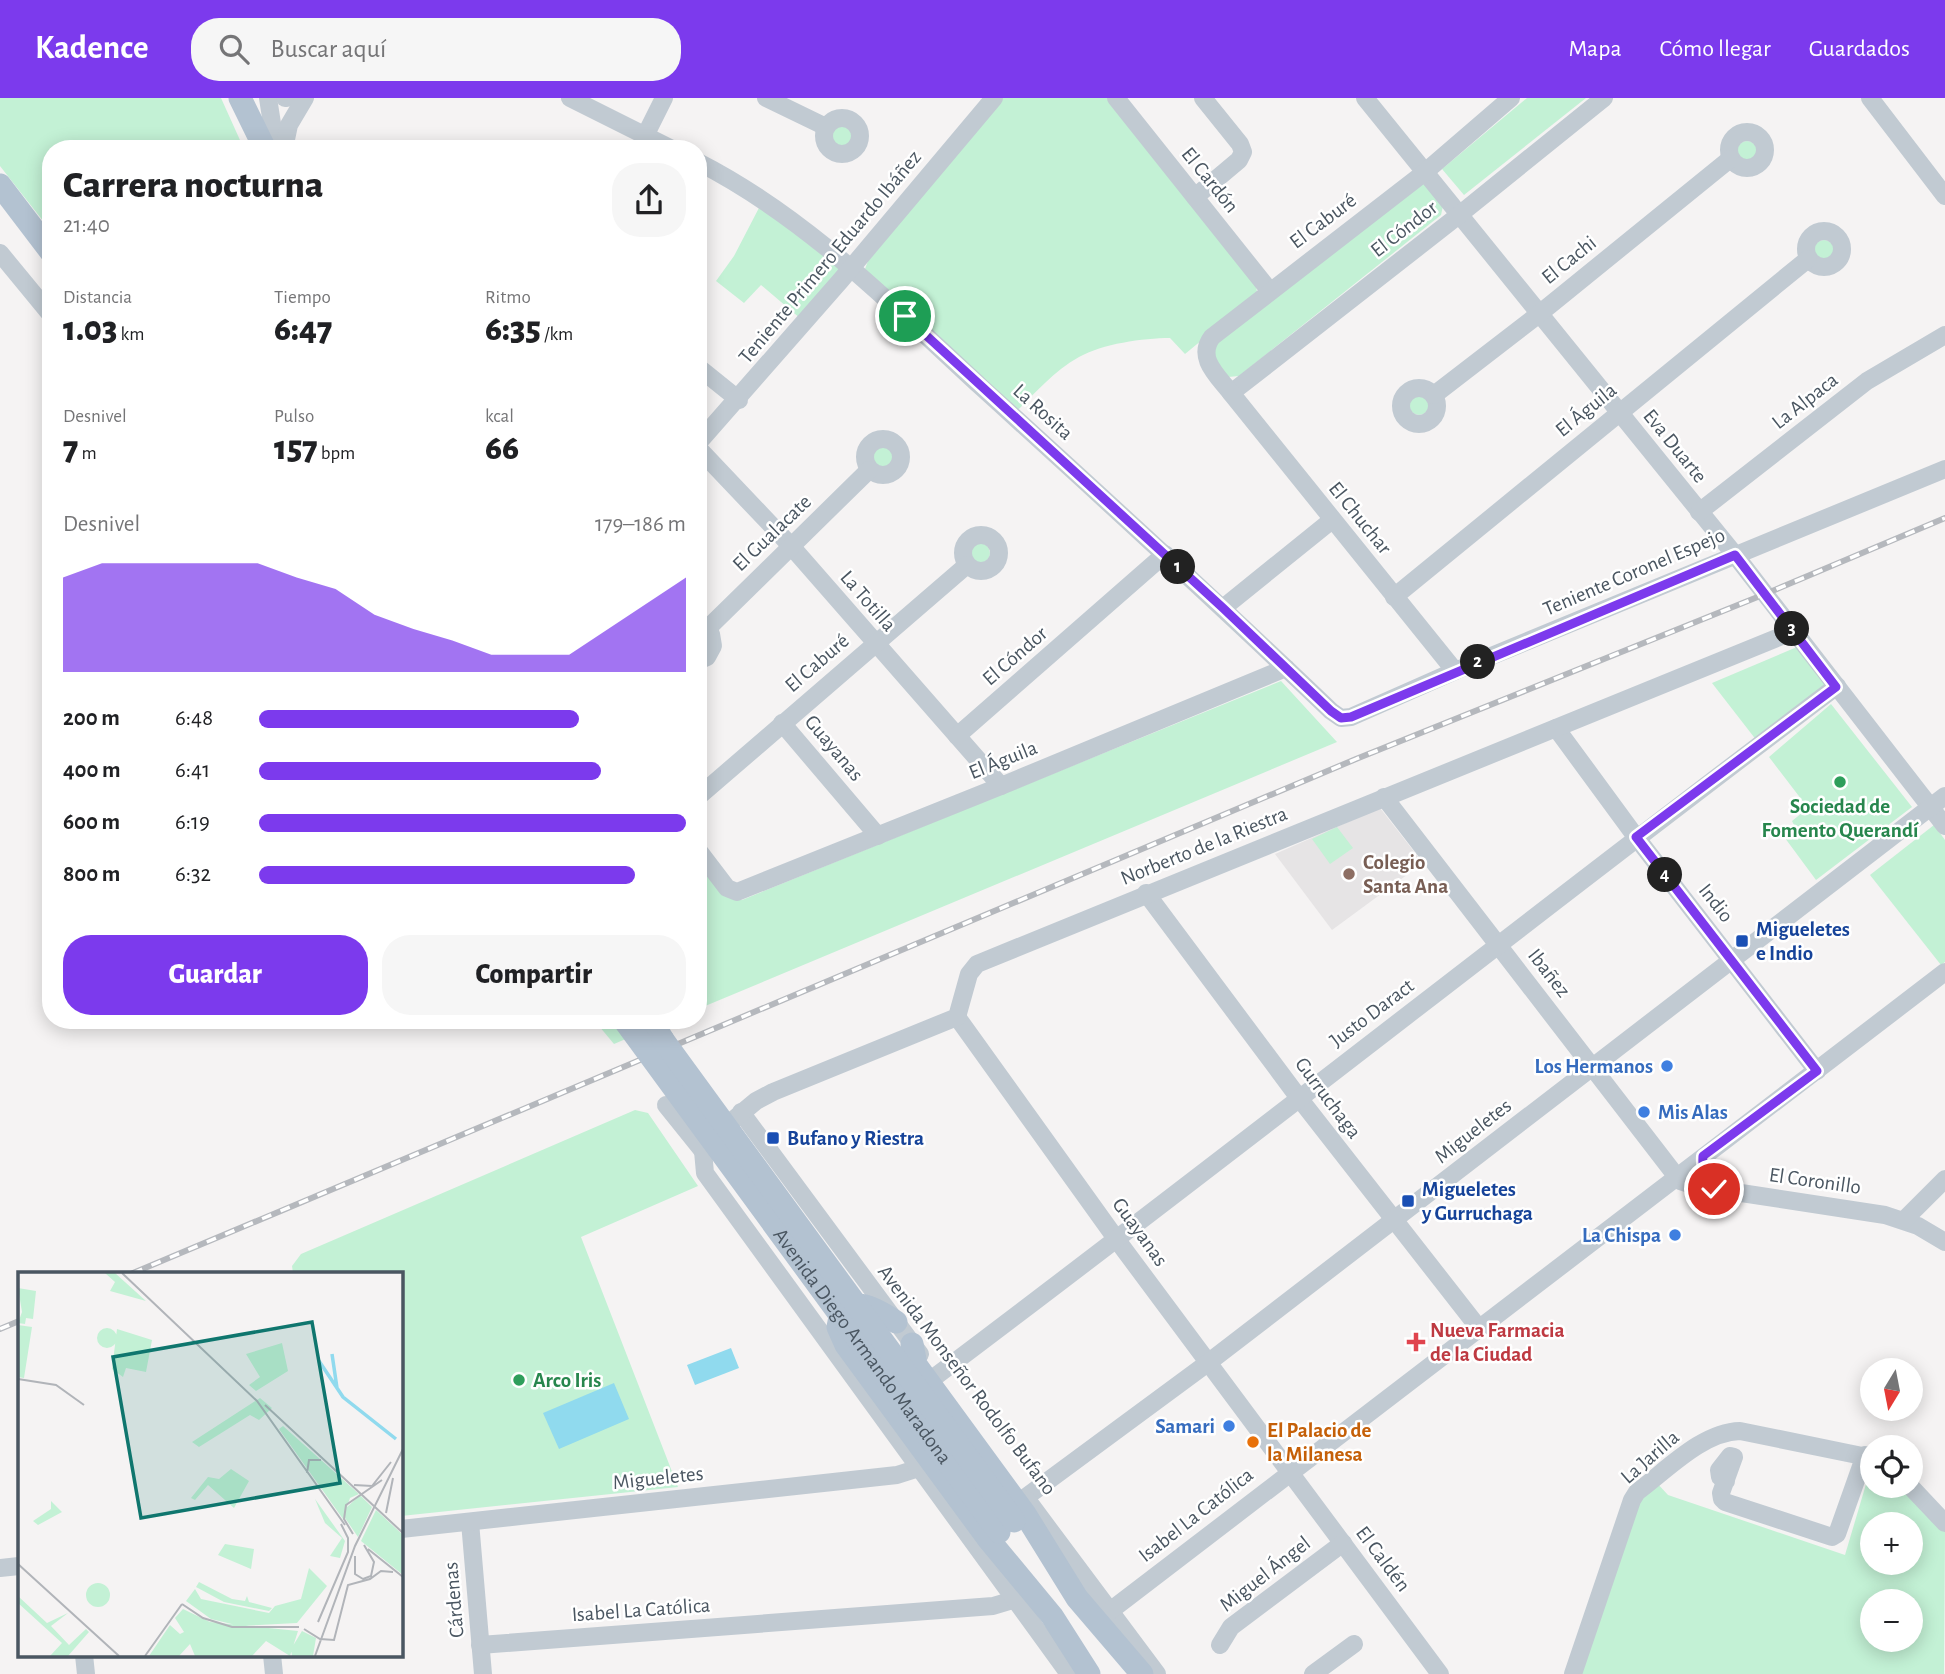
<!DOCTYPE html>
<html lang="es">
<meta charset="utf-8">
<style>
:root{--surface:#fff;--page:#f6f6f6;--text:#202124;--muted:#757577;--accent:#7c3aed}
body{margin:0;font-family:"Alegreya Sans",sans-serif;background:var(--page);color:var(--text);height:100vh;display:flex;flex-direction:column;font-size:26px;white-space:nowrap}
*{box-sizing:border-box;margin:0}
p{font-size:23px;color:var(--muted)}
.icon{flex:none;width:38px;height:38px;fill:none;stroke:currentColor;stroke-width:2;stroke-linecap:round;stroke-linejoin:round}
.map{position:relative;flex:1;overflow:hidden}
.side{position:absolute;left:42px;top:42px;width:665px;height:889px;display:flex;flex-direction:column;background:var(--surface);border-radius:28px;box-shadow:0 4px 18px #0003}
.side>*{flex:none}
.needle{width:46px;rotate:190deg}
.buttons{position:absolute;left:1860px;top:1260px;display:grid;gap:14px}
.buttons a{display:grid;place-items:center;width:63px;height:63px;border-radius:50%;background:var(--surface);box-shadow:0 4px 18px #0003;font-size:35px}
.pin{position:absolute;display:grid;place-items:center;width:60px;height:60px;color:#fff;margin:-30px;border:4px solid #fff;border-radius:50%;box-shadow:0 2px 7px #0007}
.km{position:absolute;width:35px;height:35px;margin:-18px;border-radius:50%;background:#222;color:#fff;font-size:19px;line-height:35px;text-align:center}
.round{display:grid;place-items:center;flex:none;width:74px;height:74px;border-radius:28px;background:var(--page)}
.head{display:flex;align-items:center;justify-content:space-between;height:119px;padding:0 21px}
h1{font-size:38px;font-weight:800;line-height:52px}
.figures{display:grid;grid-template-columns:repeat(3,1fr);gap:10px;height:119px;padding:7px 21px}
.figures div{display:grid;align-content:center}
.figures b{font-size:35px;font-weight:800}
.figures small{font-size:19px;font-weight:400}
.figures p{font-size:19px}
.chart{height:196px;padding:14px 21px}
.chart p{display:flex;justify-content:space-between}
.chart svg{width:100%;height:126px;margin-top:7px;fill:var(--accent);opacity:.7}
.primary-button{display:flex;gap:14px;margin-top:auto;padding:14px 21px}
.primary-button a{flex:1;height:80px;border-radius:28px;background:var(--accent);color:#fff;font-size:28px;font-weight:800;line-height:80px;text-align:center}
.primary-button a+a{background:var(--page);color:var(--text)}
ul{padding:0 21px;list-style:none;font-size:23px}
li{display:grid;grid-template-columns:112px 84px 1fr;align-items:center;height:52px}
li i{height:18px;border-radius:9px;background:var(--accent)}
header{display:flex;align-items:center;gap:42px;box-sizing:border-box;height:98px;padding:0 35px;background:var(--accent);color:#fff}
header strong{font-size:33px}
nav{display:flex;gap:38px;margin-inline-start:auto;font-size:24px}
.search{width:490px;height:63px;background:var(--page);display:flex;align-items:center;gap:18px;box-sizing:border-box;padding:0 24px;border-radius:28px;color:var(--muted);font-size:26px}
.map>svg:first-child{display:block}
.education{fill:#e6e4e5}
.green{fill:#c3f1d5;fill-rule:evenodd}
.water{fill:#90daee}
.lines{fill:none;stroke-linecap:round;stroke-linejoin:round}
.minor{stroke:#c1cad2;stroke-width:18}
.major{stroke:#b3c2d1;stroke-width:23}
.rail-casing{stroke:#b5b8bd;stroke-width:6}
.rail{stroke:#fff;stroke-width:3.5;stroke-dasharray:10;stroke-linecap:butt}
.major-bridge{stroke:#b3c2d1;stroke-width:23}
.route-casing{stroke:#fff;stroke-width:14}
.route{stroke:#7c3aed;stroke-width:9}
.leisure-dot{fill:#2e9e5b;stroke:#fff;stroke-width:2.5}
.education-dot{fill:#8d6e63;stroke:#fff;stroke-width:2.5}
.transit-dot{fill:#1a4fb4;stroke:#fff;stroke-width:2.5}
.shop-dot{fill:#3f7fe0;stroke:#fff;stroke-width:2.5}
.health-dot{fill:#e0444e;stroke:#fff;stroke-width:2.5}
.food-dot{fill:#e8710a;stroke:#fff;stroke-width:2.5}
.labels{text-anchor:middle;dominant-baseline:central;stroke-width:5;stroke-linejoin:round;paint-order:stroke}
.street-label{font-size:21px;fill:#4a5661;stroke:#fff}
.leisure-label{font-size:21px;font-weight:bold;fill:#27864d;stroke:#fff}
.education-label{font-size:21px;font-weight:bold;fill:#785e54;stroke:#fff;text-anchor:start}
.transit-label{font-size:21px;font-weight:bold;fill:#164399;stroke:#fff;text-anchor:start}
.shop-label{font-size:21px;font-weight:bold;fill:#366cbe;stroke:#fff;text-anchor:end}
.health-label{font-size:21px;font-weight:bold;fill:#be3a42;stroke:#fff;text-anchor:start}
.food-label{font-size:21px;font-weight:bold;fill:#c56008;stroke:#fff;text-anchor:start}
.inset-river{fill:none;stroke:#90daee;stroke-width:3.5}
.inset-road{fill:none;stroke:#b1b4b9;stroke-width:2}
.view{fill:#0f766e;fill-opacity:0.15;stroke:#0f766e;stroke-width:3.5}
.inset-edge{fill:none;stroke:#4a5661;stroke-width:3.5}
</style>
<header>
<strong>Kadence</strong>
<div class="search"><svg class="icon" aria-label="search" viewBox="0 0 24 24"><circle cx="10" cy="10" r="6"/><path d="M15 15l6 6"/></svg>Buscar aquí</div>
<nav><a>Mapa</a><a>Cómo llegar</a><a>Guardados</a></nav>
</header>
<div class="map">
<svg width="1945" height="1576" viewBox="0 0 1945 1576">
<rect width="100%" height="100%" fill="#f5f3f3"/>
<polygon class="education" points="1380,710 1423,765 1332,832 1275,756"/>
<g class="green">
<polygon points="0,0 221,0 244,51 51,51 51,133 0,68"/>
<path d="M1003,0H1108L1256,187L1257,194L1254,199L1185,256L1170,240C1143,240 1102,246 1079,259C1054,273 1035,295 1016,314L865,171L868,163Z"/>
<polygon points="1527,0 1586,0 1464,97 1442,71"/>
<circle cx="842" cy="38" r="10"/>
<circle cx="1747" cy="53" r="10"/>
<polygon points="1417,84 1426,87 1443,108 1441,117 1239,278 1228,279 1213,261 1216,242"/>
<polygon points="761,106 840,170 801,221 761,187 744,205 716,183 734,158"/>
<circle cx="1824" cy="152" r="10"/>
<circle cx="1419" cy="307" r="10"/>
<circle cx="883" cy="359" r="10"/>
<circle cx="980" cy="455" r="10"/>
<polygon points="1797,549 1827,588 1757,643 1712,585"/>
<polygon points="1281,583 1337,644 698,911 698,762 732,801 742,802"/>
<polygon points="1831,606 1912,709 1816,782 1782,736 1794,727 1792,723 1808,710 1769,659"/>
<polygon points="1934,727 1945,742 1945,864 1941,867 1870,777"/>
<polygon points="1337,729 1353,750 1330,766 1312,741"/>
<polygon points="594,922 670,922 614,946"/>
<polygon points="635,1012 648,1015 698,1088 581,1139 678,1389 401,1418 401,1175 293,1175 292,1168 301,1156"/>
<path d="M1872,1366V1388H1902L1945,1433L1944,1576H1579L1636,1407L1656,1384L1668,1397L1845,1457ZM1872,1426H1911V1465H1872ZM1872,1503H1911V1542H1872Z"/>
</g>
<g class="water">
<polygon points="731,1250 739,1270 695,1287 687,1267"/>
<polygon points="614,1285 629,1321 559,1351 543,1315"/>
</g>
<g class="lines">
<g class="minor">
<polyline points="268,0 276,51"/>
<polyline points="285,0 287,0"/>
<polyline points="570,0 672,51"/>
<polyline points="766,0 826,29"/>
<polyline points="1116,0 1269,192"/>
<polyline points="1365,0 1735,457 1945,728"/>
<polyline points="1870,0 1945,98"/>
<circle cx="842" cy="38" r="18"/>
<circle cx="1747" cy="52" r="18"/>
<polyline points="645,38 664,0"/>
<polyline points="284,51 289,27 305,0"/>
<path d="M698,64C806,119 892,207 980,288C1098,395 1216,503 1331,613L1341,620L1351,619L1455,573L1945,371"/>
<polyline points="1195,99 1239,62 1243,54 1240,46 1203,0"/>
<circle cx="1824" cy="151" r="18"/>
<polyline points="0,155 51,217"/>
<polyline points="698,269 739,302"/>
<circle cx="1419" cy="308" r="18"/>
<polyline points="1231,295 1459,117 1604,0"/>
<polyline points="1434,297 1539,216 1730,61"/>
<circle cx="883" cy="359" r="18"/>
<polyline points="698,345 841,182 994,0"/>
<polyline points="698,350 791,448 1001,688"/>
<polyline points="1699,414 1867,283 1945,237"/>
<circle cx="981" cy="455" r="18"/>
<polyline points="1394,499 1808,161"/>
<polyline points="1223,510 1332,422"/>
<polyline points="698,527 711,536 713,548 707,559 698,563"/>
<polyline points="707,531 869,372"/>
<path d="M1455,573L1231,295C1218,278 1196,260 1212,239L1425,74L1511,0"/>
<polyline points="782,625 878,738"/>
<polyline points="1556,630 1636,739 1817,973"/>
<polyline points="957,638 1165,456"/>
<polyline points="698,699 967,467"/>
<polyline points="1384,699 1680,1083 1695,1088 1885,1117 1918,1128 1945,1144"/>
<polyline points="698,752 727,790 737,794 1001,688 1286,570"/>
<polyline points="1146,795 1299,1000 1478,1229"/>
<polyline points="957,919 1117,1142 1440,1576"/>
<polyline points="666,1007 703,1053"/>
<polyline points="741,1014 920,1256"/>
<polyline points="1904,1122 1945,1081"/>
<path d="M936,1278C1238,1051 1535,816 1837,588"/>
<polyline points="1726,1383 1720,1379 1719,1372 1730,1358 1734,1359 1721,1395 1722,1401 1725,1404 1832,1439 1837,1436 1865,1357"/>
<polyline points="1910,1388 1945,1425"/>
<polyline points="1026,1399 1209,1264 1945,698"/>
<polyline points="1028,1403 1157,1576"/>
<polyline points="470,1424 483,1576"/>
<polyline points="401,1431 897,1377 919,1370"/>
<polyline points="0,1470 19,1468"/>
<polyline points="1110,1513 1945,874"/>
<polyline points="480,1547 993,1508 1013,1502"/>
<polyline points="1220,1547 1231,1529 1343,1445"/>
<polyline points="84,1557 86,1576"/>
<polyline points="272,1557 274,1576"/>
<polyline points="1069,1576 705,1075 703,1053 708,1043 756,1003 773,994 957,919 969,876 977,866 1794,533"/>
<polyline points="1313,1576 1354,1546"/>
<path d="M1573,1576L1632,1402L1637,1394C1667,1372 1702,1334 1740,1333L1872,1360"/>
</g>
<g class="major">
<polyline points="240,0 265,51"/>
<polyline points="0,87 51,154"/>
<polyline points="651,922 663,942"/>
<path d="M896,1224C877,1211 843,1191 838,1229L846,1247L989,1442L1052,1518L1089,1576"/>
<polyline points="912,1246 916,1267 1025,1416 1077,1500 1142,1576"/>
</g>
<g class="rail-casing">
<g id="rail">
<polyline points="133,1175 1356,661 1765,496 1945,420"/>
<polyline points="0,1231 19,1223"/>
</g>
</g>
<use href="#rail" class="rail"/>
<g class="major-bridge">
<path id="s1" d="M624,922L999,1434"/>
<polyline points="663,942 1014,1423"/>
</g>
</g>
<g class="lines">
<g class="route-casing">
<path id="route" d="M905,218L1223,510L1331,613L1341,620L1351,619L1735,457L1836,589L1636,739L1817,973L1703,1058C1702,1073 1705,1080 1714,1091"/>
</g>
<use href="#route" class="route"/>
</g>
<g class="leisure-dot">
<circle cx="1840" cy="684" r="7"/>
<circle cx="519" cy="1282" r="7"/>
</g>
<circle class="education-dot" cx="1349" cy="776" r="7"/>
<g class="transit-dot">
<rect x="1735" y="836" width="14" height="14" rx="3.5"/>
<rect x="766" y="1033" width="14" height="14" rx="3.5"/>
<rect x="1401" y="1096" width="14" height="14" rx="3.5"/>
</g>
<g class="shop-dot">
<circle cx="1667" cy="968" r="7"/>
<circle cx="1644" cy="1014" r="7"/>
<circle cx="1675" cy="1137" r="7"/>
<circle cx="1229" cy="1328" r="7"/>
</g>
<path class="health-dot" d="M1412.5 1233.5h7v7h7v7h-7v7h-7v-7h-7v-7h7z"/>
<circle class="food-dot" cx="1253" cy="1344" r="7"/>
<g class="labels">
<g class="street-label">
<text transform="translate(1210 82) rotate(51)">El Cardón</text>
<text transform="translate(1323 123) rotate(-37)">El Caburé</text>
<text transform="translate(1404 131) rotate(-38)">El Cóndor</text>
<text transform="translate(830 159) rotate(-50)">Teniente Primero Eduardo Ibáñez</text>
<text transform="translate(1569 162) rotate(-39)">El Cachi</text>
<text transform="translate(1805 303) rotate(-38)">La Alpaca</text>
<text transform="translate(1586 312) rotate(-39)">El Águila</text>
<text transform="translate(1043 314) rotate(42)">La Rosita</text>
<text transform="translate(1675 348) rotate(51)">Eva Duarte</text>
<text transform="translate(1360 420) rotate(51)">El Chuchar</text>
<text transform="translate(772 435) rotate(-44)">El Gualacate</text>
<text transform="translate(1634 474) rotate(-23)">Teniente Coronel Espejo</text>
<text transform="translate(868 503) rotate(49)">La Totilla</text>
<text transform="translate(1015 558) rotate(-41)">El Cóndor</text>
<text transform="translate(817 565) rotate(-41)">El Caburé</text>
<text transform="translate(834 650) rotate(50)">Guayanas</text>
<text transform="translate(1003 662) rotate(-22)">El Águila</text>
<text transform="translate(1204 748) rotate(-22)">Norberto de la Riestra</text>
<text transform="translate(1716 805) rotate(52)">Indio</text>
<text transform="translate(1549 875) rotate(52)">Ibañez</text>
<text transform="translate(1372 915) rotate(-37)">Justo Daract</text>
<text transform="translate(1328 1000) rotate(53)">Gurruchaga</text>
<text transform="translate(1473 1033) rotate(-38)">Migueletes</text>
<text transform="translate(1815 1083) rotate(8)">El Coronillo</text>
<text transform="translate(1140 1134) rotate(54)">Guayanas</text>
<text stroke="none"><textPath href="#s1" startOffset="404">Avenida Diego Armando Maradona</textPath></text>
<text transform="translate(967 1282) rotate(53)">Avenida Monseñor Rodolfo Bufano</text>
<text transform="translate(1650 1359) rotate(-41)">La Jarilla</text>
<text transform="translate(658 1380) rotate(-6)">Migueletes</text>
<text transform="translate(1196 1417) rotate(-38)">Isabel La Católica</text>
<text transform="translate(1383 1461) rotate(53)">El Caldén</text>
<text transform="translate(1265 1476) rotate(-38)">Miguel Ángel</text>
<text transform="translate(454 1502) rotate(-95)">Cárdenas</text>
<text transform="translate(641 1512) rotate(-4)">Isabel La Católica</text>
</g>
<g class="leisure-label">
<text x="1840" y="708">Sociedad de<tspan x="1840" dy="24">Fomento Querandí</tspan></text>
<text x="533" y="1282" text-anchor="start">Arco Iris</text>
</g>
<g class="education-label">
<text x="1363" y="764">Colegio<tspan x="1363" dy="24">Santa Ana</tspan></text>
</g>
<g class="transit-label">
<text x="1756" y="831">Migueletes<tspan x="1756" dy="24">e Indio</tspan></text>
<text x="787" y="1040">Bufano y Riestra</text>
<text x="1422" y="1091">Migueletes<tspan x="1422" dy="24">y Gurruchaga</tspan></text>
</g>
<g class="shop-label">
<text x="1653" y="968">Los Hermanos</text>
<text x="1658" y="1014" text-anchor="start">Mis Alas</text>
<text x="1661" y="1137">La Chispa</text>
<text x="1215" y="1328">Samari</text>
</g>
<g class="health-label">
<text x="1430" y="1232">Nueva Farmacia<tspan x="1430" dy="24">de la Ciudad</tspan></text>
</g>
<g class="food-label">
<text x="1267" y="1332">El Palacio de<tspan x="1267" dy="24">la Milanesa</tspan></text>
</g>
</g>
<g transform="translate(18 1174)">
<rect width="385" height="385" fill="#f5f3f3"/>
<path d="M87,1H97L128,29L92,19L97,10ZM0,16L18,19L15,47L8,46L7,52L0,51L4,40ZM0,53L14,55L6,106L0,105ZM79 66a10 10 0 1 1 20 0a10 10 0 1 1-20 0ZM99,57L134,68L128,100L108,96L105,105L94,97ZM264,71L270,99L238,119L231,113L242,105L228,82ZM242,126L254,136L241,148L232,143L181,175L174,170ZM265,154L341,222L332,226L325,247L261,157ZM213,197L231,209L216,236L190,213L177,228L173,226L190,205L201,207ZM342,223L354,235L340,265L327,246V237ZM297,227L327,269L322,286L312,284L324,266L307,251ZM33,229L44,240L20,253L15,249L33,237ZM358,238L385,263V303L343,269ZM207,272L236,277L233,297L200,283ZM291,296L309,314L279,351L222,354L193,347L168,329L177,317L183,327L251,341L257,334L283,327ZM181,310L214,327L227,329L229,324L231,330L254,336L251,339L206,330L178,315ZM68 323a12 12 0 1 1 24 0a12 12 0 1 1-24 0ZM1,325L29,351L50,341L33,354L51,373L68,357L71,360L50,384H32L44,371L0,331ZM165,337L192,350L280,359L272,384L248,369L234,384H177L172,372L161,384H131L152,353L162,362L166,360L157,346ZM284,359L298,366L295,384H274L273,377Z" fill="#c3f1d5"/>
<path class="inset-river" d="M314,82L319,116M301,89L325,125L378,167"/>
<path class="inset-road" d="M104,1L239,129L327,253M0,107L38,113L66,133M247,133L385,261M289,201L291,188H303M336,213L354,214L373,190M368,241L375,206M335,262L326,247L328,233L364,208M350,277L385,305M337,284V302L345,307L353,304L356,290L346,273M0,292L101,384M164,332L185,346L214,355H281M300,350L330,280V266L323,252M286,357L302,367L316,368L330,313L352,307L363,299L375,300M127,384L164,332M297,384L337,274L385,177"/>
<path class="view" d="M294,50L322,211L123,246L95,85Z"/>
<rect width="385" height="385" class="inset-edge"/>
</g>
</svg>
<div class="buttons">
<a><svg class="needle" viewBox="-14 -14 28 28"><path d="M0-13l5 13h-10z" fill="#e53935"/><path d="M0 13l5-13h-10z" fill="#757577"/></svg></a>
<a><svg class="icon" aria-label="locate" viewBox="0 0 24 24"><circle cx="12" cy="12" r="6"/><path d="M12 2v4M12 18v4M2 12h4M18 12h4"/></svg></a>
<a>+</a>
<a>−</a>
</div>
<div class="pin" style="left:905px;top:218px;background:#1e9e55"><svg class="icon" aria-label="arrive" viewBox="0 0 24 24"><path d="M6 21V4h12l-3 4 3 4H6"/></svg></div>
<div class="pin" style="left:1714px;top:1091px;background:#d93025"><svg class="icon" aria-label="check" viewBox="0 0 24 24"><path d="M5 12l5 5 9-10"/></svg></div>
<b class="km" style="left:1178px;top:469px">1</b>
<b class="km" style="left:1478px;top:564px">2</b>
<b class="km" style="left:1792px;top:531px">3</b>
<b class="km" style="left:1665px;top:777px">4</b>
<section class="side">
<div class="head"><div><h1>Carrera nocturna</h1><p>21:40</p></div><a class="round"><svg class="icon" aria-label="share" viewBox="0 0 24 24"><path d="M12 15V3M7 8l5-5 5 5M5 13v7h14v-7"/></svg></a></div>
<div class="figures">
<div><p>Distancia</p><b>1.03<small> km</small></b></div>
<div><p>Tiempo</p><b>6:47</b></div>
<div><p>Ritmo</p><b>6:35<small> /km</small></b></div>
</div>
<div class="figures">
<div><p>Desnivel</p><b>7<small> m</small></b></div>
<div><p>Pulso</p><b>157<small> bpm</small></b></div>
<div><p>kcal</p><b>66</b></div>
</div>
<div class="chart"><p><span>Desnivel</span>179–186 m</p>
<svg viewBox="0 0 160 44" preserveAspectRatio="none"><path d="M0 44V11L10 6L20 6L30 6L40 6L50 6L60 11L70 15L80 24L90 29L100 33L110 38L120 38L130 38L140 29L150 20L160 11V44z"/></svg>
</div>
<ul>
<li><b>200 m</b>6:48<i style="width:75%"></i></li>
<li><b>400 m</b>6:41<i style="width:80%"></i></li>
<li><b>600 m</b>6:19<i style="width:100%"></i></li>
<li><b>800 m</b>6:32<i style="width:88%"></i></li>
</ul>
<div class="primary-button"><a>Guardar</a><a>Compartir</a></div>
</section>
</div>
